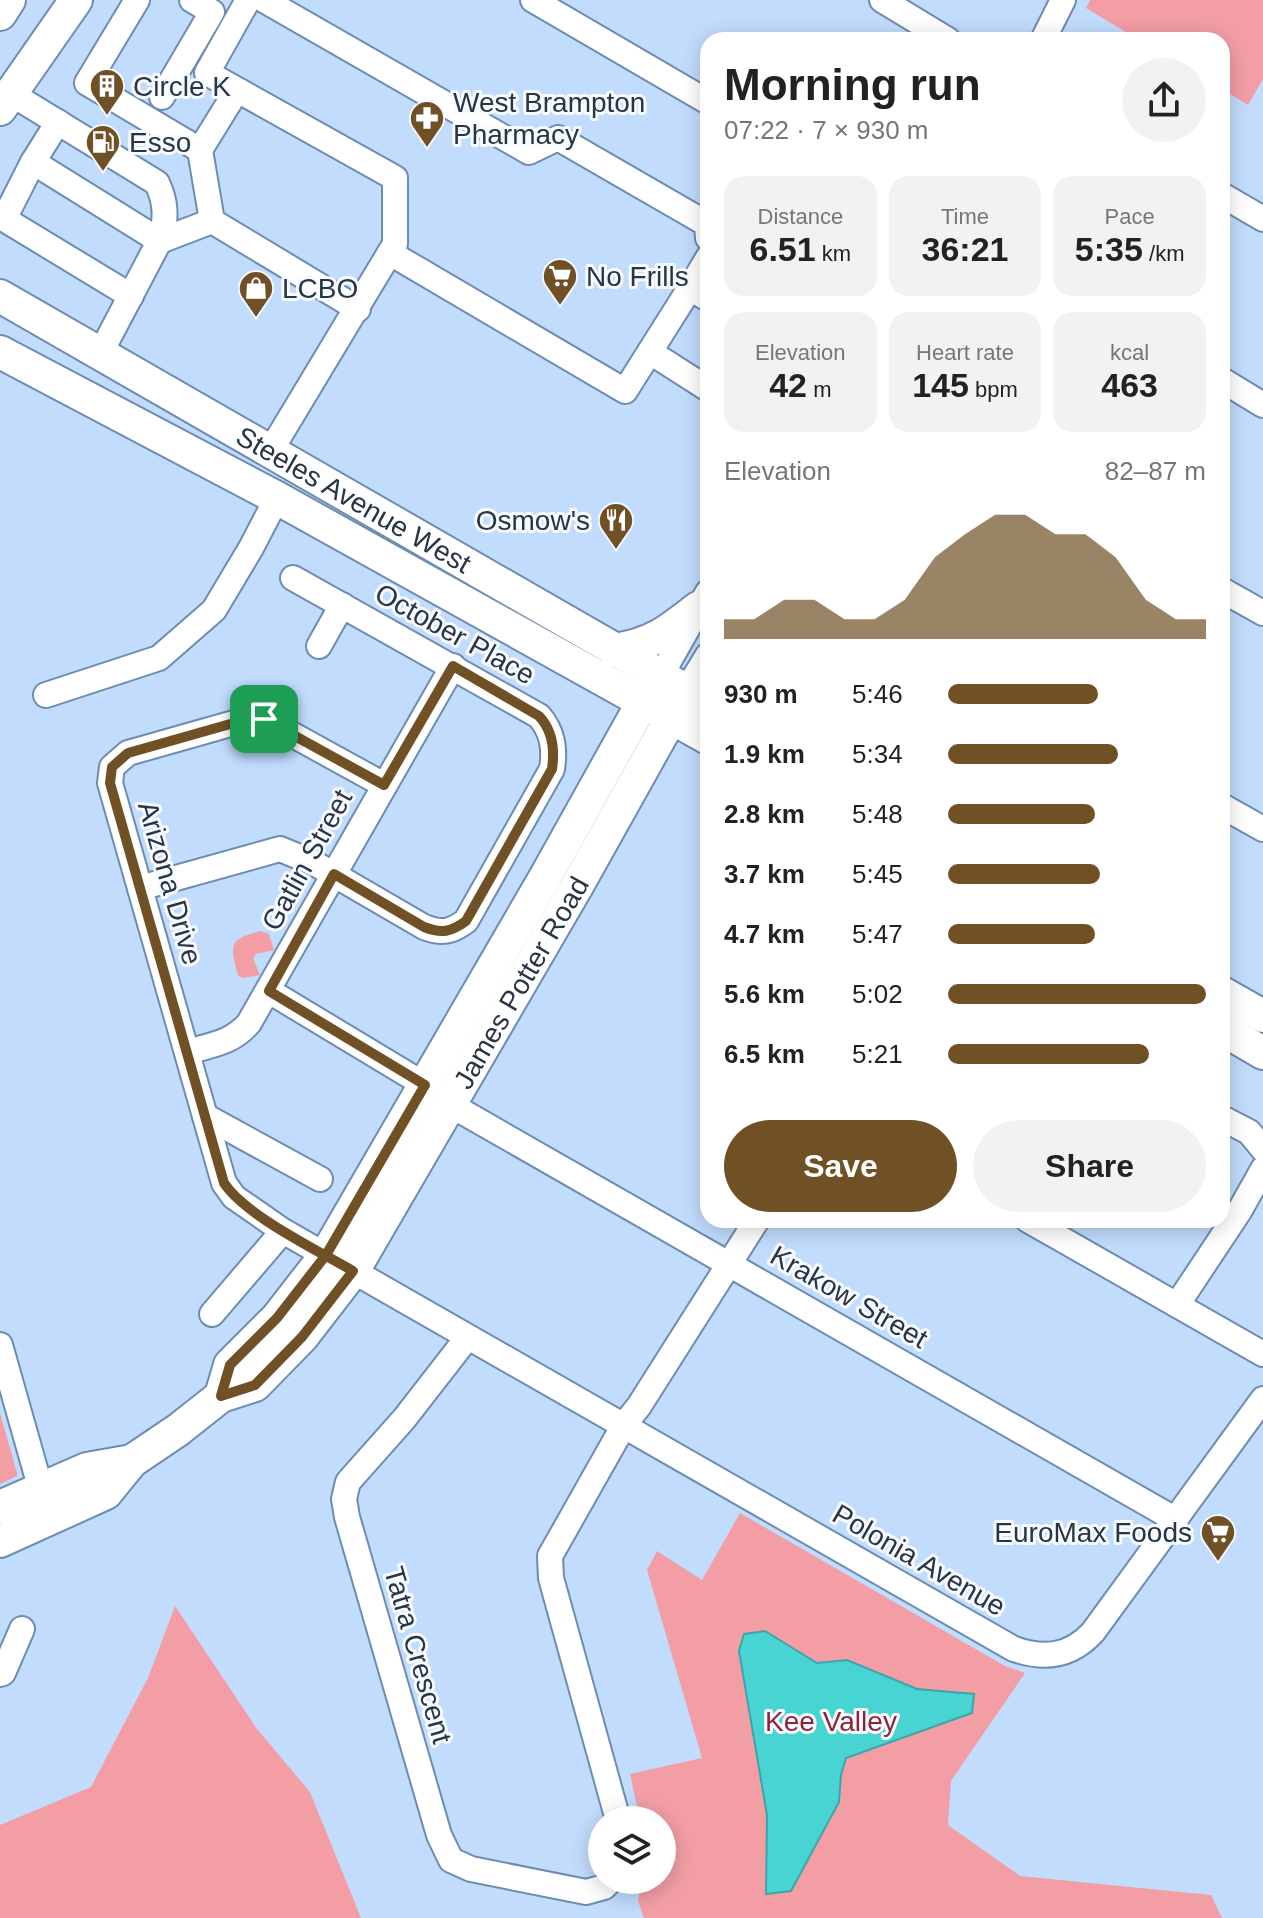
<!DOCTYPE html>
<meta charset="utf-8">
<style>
:root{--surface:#fff;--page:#f2f2f2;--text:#222;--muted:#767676;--accent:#705126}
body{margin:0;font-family:Arial,sans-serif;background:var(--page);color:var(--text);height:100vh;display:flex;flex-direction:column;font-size:30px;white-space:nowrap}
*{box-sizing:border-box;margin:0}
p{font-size:26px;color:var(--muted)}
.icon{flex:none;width:44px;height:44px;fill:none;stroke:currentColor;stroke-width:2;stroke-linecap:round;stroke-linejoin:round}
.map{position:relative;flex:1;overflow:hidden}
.panel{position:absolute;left:700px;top:32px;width:530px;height:1196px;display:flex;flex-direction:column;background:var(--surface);border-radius:24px;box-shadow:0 4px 20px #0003}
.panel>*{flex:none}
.buttons{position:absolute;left:588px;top:1806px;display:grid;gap:16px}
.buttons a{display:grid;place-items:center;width:88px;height:88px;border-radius:50%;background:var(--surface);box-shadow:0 4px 20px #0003;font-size:40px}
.pin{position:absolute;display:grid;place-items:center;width:68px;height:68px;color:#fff;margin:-34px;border-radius:16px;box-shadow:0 4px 12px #0006}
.round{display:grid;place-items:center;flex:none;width:84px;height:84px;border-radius:42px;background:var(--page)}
.head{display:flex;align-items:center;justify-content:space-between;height:136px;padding:0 24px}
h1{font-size:44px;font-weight:800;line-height:60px}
.stats{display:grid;grid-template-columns:repeat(3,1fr);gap:12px;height:136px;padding:8px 24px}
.stats div{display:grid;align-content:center;border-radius:20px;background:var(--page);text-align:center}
.stats b{font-size:34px;font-weight:800}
.stats small{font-size:22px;font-weight:400}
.stats p{font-size:22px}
.chart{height:224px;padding:16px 24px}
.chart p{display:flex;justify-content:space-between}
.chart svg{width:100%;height:144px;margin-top:8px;fill:var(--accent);opacity:.7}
.button{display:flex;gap:16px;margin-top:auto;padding:16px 24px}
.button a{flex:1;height:92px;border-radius:48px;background:var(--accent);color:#fff;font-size:32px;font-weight:800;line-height:92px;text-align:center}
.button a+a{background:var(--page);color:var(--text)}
ul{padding:0 24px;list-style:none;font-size:26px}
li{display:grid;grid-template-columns:128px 96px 1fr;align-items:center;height:60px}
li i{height:20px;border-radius:10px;background:var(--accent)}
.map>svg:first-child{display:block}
.green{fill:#f39ea5}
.water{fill:#47d4d3;stroke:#3ea4a8;stroke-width:2}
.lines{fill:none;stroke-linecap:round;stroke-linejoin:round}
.minor-casing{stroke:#6d8cb1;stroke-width:28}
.major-casing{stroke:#6d8cb1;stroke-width:36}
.minor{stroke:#fff;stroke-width:24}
.major{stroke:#fff;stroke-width:32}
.route-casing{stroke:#fff;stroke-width:16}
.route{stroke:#705126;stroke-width:10}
.labels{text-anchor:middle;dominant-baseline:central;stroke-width:6;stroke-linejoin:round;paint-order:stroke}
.poi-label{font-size:28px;fill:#283545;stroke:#f7fbff;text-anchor:start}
.street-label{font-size:28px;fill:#283545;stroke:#f7fbff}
.park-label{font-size:28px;fill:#8e2338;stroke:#f7fbff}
</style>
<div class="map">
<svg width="1263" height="1918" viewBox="0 0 1263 1918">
<rect width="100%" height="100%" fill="#c2dcfd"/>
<g class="green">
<polygon points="1090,0 1263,0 1263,79 1248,105 1222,89 1222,40 1139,40 1086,8"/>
<path d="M261,931L269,934L274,950L256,954L253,958L260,975L242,978L238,975C229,944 230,939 261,931Z"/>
<polygon points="0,1413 17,1473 17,1476 0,1484"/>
<polygon points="740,1513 1005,1666 1025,1673 951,1781 948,1825 1020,1876 1211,1895 1222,1918 644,1918 638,1901 642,1880 662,1880 662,1820 640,1820 630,1774 702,1758 647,1570 657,1551 702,1580"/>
<polygon points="175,1606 257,1729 310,1792 361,1918 0,1918 0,1825 91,1787 148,1678"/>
</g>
<polygon class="water" points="765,1631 817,1663 847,1660 917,1689 974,1694 972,1713 846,1758 841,1775 839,1802 791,1891 766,1894 767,1815 739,1651 744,1634"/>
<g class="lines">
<g class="minor-casing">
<g id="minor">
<polyline points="137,0 87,83 200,150"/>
<polyline points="248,0 207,73 395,178 395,244 271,450"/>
<polyline points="264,0 529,152 558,138 707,224 708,238"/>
<polyline points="533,0 708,102"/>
<polyline points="882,0 948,40"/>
<polyline points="1043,40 1063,0"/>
<polyline points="237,90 200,150 212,221 358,309"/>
<path d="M10,93L157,183C166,202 166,216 162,236L100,354"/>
<polyline points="162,97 212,12 192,0"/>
<polyline points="58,122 33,162 160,241 212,221"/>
<polyline points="33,162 4,219 131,296"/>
<polyline points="1222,195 1263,219"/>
<polyline points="390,253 625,391 690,288 708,299"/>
<polyline points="690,288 708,258"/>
<polyline points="650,352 708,389"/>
<polyline points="1222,380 1263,405"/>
<polyline points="1222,590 1263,613"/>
<polyline points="319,646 342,605"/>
<polyline points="660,677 708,592"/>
<polyline points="686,691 708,655"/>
<polyline points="46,695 159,658 214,610 251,548 277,498"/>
<path d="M384,785L264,719H248L128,753L112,767L110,783L224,1183L234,1197L283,1231L1014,1649C1045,1660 1071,1656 1093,1632L1263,1399"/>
<polyline points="1222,806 1263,829"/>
<path d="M140,888L280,849L314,863L424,927C442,934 451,932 466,921L552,769C555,749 553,732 539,716L293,578"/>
<polyline points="269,991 425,1085"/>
<path d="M187,1052C211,1045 232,1043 249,1023L453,666"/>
<polyline points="449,1104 1176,1520"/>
<polyline points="205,1116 320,1179"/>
<polyline points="1222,1118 1249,1132 1263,1149"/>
<polyline points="1028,1220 1263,1354"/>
<polyline points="1177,1305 1240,1210 1263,1169"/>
<polyline points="212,1314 283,1231"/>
<polyline points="467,1338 404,1419 348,1482 344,1499 347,1517 439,1835 451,1860 471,1869 586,1892 604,1887 611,1880"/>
<polyline points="0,1345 45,1504"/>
<polyline points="0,1674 3,1673 22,1629"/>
<polyline points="618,1820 551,1578 550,1556 624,1425 639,1406 757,1220"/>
</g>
</g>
<g class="major-casing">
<g id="major">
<polyline points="0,14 9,0"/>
<polyline points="0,109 76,0"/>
<path id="s1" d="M0,296L708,703"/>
<polyline points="0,352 277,498 708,738"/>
<path d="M614,650C652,645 669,631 698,608"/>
<polyline points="1222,993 1263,1016"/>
<polyline points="1222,1029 1263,1053"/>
<polyline points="221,1396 230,1365 277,1318 326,1255 546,876 643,702 660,677"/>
<polyline points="0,1507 87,1469 132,1461"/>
<path id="s2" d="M0,1541L106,1493L132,1461L178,1430L221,1396L255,1385L302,1337L353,1271L577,886L686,691"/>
</g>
</g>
<use href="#minor" class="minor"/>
<use href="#major" class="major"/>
</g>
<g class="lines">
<g class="route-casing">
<path id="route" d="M264,719H248L128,753L112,767L110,783L224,1183C246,1216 317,1250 353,1271L302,1337L255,1385L221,1396L230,1365L277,1318L326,1255L425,1085L269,991L334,874L424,927C442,934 451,932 466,921L552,769C555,749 553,731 539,716L453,666L384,785L264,719"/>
</g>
<use href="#route" class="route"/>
</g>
<defs>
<g id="building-pin" transform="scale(1.8)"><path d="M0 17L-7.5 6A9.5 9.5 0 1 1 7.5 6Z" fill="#705126" stroke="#f7fbff"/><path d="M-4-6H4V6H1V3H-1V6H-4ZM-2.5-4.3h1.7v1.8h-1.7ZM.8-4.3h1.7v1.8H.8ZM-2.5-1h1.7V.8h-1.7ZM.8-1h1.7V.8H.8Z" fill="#fff"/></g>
<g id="pharmacy-pin" transform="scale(1.8)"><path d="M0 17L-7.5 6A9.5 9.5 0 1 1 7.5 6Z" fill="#705126" stroke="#f7fbff"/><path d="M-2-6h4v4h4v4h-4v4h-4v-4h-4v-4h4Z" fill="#fff"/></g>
<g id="fuel-pin" transform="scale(1.8)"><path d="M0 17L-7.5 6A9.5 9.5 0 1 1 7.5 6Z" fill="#705126" stroke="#f7fbff"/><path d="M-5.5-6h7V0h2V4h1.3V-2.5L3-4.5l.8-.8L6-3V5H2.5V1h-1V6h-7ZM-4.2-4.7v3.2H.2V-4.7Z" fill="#fff"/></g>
<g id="supermarket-pin" transform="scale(1.8)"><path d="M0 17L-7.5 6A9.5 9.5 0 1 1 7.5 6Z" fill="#705126" stroke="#f7fbff"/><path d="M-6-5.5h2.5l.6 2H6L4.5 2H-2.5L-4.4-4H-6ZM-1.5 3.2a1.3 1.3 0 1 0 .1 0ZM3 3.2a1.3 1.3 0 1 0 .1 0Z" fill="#fff"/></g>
<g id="shop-pin" transform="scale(1.8)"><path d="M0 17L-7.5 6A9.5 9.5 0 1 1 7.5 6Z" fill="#705126" stroke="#f7fbff"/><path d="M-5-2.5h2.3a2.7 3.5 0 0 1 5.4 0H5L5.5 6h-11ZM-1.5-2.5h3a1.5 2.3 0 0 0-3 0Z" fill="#fff"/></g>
<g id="restaurant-pin" transform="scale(1.8)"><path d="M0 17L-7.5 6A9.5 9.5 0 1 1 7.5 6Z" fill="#705126" stroke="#f7fbff"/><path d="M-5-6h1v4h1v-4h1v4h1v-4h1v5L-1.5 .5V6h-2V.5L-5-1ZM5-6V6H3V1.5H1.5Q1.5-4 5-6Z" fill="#fff"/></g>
</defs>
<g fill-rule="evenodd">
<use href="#building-pin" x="107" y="86"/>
<use href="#pharmacy-pin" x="427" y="118"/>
<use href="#fuel-pin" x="103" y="142"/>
<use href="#supermarket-pin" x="560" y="276"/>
<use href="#shop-pin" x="256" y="288"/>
<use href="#restaurant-pin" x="616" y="520"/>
<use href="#supermarket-pin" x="1218" y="1532"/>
</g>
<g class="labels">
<g class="poi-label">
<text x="133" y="86">Circle K</text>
<text x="453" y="102">West Brampton<tspan x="453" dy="32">Pharmacy</tspan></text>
<text x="129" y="142">Esso</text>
<text x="586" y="276">No Frills</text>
<text x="282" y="288">LCBO</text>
<text x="590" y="520" text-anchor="end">Osmow's</text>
<text x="1192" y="1532" text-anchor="end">EuroMax Foods</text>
</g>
<g class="street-label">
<text stroke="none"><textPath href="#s1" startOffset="408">Steeles Avenue West</textPath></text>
<text transform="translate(455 634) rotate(29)">October Place</text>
<text transform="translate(307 860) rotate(-61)">Gatlin Street</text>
<text transform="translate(170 883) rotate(74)">Arizona Drive</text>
<text stroke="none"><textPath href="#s2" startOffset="788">James Potter Road</textPath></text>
<text transform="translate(849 1297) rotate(30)">Krakow Street</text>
<text transform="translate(919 1560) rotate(30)">Polonia Avenue</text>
<text transform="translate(418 1655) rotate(74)">Tatra Crescent</text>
</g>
<g class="park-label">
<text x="831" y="1721">Kee Valley</text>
</g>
</g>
</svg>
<div class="buttons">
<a><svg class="icon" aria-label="layers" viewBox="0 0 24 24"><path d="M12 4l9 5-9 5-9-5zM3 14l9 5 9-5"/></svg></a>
</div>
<div class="pin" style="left:264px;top:719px;background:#1e9e55"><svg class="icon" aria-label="arrive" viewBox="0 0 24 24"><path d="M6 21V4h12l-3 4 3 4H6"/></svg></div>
<section class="panel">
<div class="head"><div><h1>Morning run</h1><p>07:22 · 7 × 930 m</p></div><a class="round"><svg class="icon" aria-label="share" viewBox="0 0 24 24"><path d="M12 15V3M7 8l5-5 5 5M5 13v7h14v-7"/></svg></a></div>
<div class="stats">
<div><p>Distance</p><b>6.51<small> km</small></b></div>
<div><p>Time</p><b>36:21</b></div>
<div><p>Pace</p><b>5:35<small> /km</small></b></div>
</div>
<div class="stats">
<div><p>Elevation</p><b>42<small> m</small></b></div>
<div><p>Heart rate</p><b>145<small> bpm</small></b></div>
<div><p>kcal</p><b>463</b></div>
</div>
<div class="chart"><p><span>Elevation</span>82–87 m</p>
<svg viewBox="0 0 160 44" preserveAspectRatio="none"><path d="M0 44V38L10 38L20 32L30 32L40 38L50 38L60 32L70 19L80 12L90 6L100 6L110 12L120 12L130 19L140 32L150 38L160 38V44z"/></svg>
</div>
<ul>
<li><b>930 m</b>5:46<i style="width:58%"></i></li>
<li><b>1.9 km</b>5:34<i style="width:66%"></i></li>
<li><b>2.8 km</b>5:48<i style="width:57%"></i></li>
<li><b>3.7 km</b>5:45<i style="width:59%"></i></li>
<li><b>4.7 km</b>5:47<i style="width:57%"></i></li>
<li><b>5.6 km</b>5:02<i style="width:100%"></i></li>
<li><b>6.5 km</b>5:21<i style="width:78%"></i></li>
</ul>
<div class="button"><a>Save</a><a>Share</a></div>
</section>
</div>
